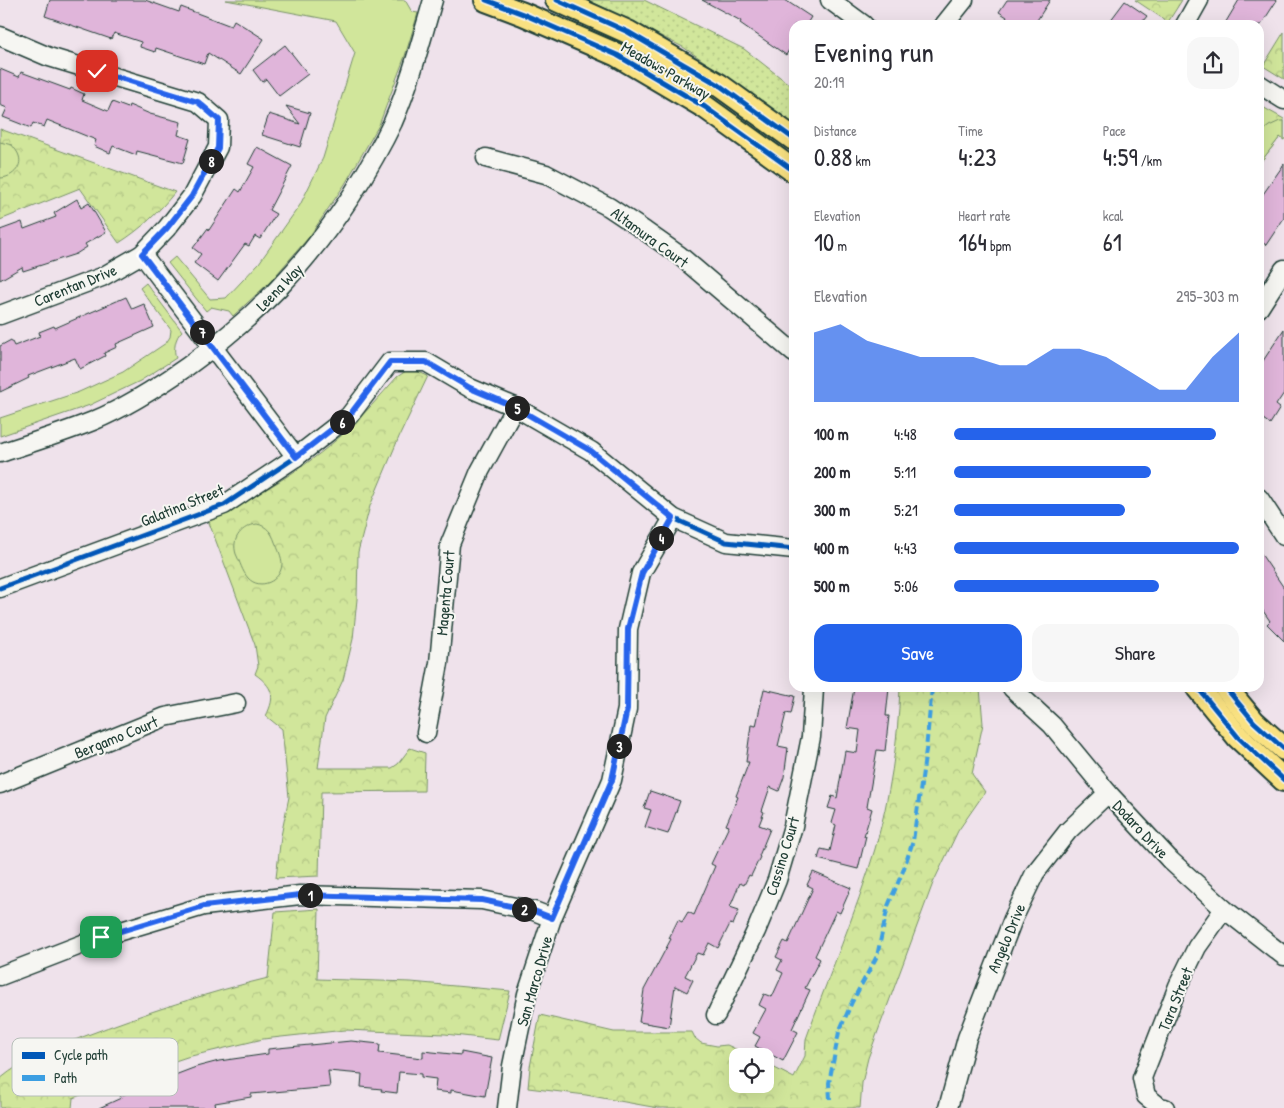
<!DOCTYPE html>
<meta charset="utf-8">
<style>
:root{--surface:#fff;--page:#f7f7f7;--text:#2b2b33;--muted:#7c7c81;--accent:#2563eb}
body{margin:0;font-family:"Patrick Hand",sans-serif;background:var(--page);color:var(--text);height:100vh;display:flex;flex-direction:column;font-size:19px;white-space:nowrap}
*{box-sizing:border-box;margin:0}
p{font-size:16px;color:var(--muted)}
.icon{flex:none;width:28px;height:28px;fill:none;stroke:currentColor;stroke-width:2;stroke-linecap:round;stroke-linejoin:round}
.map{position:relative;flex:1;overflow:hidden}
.drawer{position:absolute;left:789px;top:20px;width:475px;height:672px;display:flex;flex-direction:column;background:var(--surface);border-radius:15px;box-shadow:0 5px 20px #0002}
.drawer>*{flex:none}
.buttons{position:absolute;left:729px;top:1048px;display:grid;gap:10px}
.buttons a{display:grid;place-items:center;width:45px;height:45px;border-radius:10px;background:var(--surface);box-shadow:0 5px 20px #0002;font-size:25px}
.pin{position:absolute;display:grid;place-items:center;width:42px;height:42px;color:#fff;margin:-21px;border-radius:10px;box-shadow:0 2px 8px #0006}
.km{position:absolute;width:25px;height:25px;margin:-12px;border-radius:50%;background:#222;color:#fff;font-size:14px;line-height:25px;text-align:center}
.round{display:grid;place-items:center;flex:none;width:52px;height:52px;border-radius:15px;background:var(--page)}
.headline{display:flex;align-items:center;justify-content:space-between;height:85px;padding:0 25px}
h1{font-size:28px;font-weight:600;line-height:38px}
.stats{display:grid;grid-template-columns:repeat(3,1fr);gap:8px;height:85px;padding:5px 25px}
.stats div{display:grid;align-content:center}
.stats b{font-size:25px;font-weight:600}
.stats small{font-size:14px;font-weight:400}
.stats p{font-size:14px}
.chart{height:140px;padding:10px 25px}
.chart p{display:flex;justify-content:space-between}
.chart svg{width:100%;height:90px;margin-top:5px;fill:var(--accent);opacity:.7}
.button{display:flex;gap:10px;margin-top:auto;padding:10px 25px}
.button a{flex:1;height:58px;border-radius:15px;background:var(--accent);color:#fff;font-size:20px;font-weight:600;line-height:58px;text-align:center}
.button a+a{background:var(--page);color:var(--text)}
ul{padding:0 25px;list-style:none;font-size:16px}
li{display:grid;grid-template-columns:80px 60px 1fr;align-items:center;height:38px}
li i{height:12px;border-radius:6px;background:var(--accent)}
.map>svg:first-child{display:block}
.grass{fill:url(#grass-dots);stroke:#789268}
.park{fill:url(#park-crowns);stroke:#789268}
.garden{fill:#d1e69b;stroke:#789268}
.building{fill:#e0b5da;stroke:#1f3d34}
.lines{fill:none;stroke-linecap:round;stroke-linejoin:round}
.minor-casing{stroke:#1f3d34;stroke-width:21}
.major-casing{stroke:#1f3d34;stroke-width:26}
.minor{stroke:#f6f6f2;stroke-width:18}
.major{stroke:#f9e181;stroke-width:22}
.quiet{stroke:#3c9ee2;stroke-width:4;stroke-dasharray:8 4;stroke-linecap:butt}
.cycleway-casing{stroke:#f6f6f2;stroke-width:8}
.cycleway{stroke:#0057b8;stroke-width:5}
.route-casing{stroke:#fff;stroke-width:10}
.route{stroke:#2563eb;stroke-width:6}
.labels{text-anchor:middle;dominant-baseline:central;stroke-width:4;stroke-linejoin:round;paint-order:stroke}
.street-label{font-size:16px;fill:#1f3d34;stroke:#f6f6f2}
.key{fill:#f6f6f2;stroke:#b6beb9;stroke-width:1}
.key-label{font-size:14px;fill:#1f3d34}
</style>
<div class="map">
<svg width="1284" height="1108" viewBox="0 0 1284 1108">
<defs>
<pattern id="grass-dots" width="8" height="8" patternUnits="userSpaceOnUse" patternTransform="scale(1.25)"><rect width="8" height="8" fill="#d1e69b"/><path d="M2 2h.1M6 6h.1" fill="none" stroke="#b3c686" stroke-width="1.8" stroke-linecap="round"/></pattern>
<pattern id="park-crowns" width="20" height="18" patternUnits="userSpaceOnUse" patternTransform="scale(1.25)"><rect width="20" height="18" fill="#d1e69b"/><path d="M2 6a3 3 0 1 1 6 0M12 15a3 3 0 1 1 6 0" fill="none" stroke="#b3c686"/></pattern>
</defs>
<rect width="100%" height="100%" fill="#efe2eb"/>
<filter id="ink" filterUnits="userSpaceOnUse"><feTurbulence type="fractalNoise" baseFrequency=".02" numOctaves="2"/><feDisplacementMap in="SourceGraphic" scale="10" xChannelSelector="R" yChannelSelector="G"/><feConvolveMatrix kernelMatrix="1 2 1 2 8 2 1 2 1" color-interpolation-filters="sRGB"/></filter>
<g filter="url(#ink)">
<polygon class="grass" points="588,0 644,0 744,49 794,88 794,126 748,91 683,47"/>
<g class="park">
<polygon points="1135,0 1182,0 1168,22"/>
<polygon points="1284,32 1284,79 1263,66"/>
<polygon points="1259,105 1284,119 1284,140 1280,137 1259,164"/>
<path d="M0,129L175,192C159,212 141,229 119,243L80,188L0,220Z"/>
<path d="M406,371H416L428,376L399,437L370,506L358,552L357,599L353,639L343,680L325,718L318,768H392L398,764L410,748L425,753L424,791L321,792L319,876L276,878L281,836L289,797L282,729L266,716C276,696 273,687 255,674L258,666L255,645L208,520C256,496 304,470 344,433C363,416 380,396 397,377Z"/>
<path d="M900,688H980L983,724L972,774L985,792L958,831L933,883L868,1058L862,1083L860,1108H658L586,1095L528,1088L530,1067L540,1015L614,1032H692L695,1038L701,1043L717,1046L727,1045L751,1056H738V1084H765V1063L794,1078L805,1056L806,1039C828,976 856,914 875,849C890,797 898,742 900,688Z"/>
<path d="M319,909L317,979L411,982L510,991L498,1040L445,1034L345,1030L263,1039L187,1057L133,1075L73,1098L72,1108H0V1079C25,1058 55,1048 85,1036C145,1013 206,993 268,978L275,912Z"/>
</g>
<g class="garden">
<polygon points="226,0 405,0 412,12 418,13 405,56 379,125 345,184 309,237 270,282 233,316 229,311 211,307 206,311 168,263 175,257 210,299 226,298 259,263 300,205 323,158 355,53 336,21"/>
<polygon points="1280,121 1284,121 1284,140 1280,137 1259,164 1259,134 1269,126"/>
<path d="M0,142L12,145C14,148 18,152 19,156C23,168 11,178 0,178Z"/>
<path d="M146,283L182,331C175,337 173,350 176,358L140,381L90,405L0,436V418L79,392L123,372L166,343L170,337L171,330L140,288Z"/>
<path d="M257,524C267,526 272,533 275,542C278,549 282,557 282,564C281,581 260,591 248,578C242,571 240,562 236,554C231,538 242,526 257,524Z"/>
</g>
<g class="building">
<polygon points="50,0 145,0 179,12 181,7 231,26 234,20 264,39 241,74 208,53 204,64 156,48 155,52 140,47 141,42 114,33 111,39 45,16"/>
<polygon points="702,0 785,0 811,17 806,25 794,25 794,53 789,50 786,55 740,23 741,21"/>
<polygon points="1007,0 1050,0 1034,25 1002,25 1007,17 999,12"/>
<polygon points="1239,0 1277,0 1261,25 1224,25"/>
<polygon points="1125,1 1147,16 1140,25 1107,25"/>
<polygon points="285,45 308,74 279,96 266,79 262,82 253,70"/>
<polygon points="0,69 19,77 21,72 70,90 71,88 84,94 82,100 108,111 112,102 128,108 129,105 150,114 181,122 178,135 190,139 183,163 137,151 136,155 113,146 110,153 94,146 96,140 47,120 44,127 33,123 31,128 3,117 7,108 0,105"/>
<polygon points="286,106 310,113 300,147 262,135 269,114 300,124"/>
<polygon points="257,147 292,166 269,210 276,214 260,239 255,236 249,246 245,244 218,281 194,263 201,254 193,248 208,228 209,230 236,189 240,192 254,167 248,164"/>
<polygon points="1284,164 1284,218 1266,245 1259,240 1259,200"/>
<polygon points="77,199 81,208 89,203 106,232 85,244 87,247 76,254 23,271 22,267 0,280 0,230 22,222 24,229 56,217 54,213"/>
<polygon points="126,297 132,309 144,304 154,327 116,344 117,347 104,353 105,356 80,369 75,358 28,376 29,378 0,392 0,346 11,340 14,346 40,336 39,332 54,326 55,328"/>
<polygon points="1284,329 1284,393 1276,405 1280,408 1270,424 1259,416 1259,367"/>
<polygon points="1259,551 1284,588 1284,641 1267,624 1270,621 1259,605"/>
<polygon points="854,688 889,688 886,716 889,716 885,751 877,750 867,807 872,809 864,836 866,836 858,869 818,859 821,849 830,851 836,825 832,823 836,810 828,808 832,796 837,798 845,751 857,753 860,730 847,728"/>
<polygon points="764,689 795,696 791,714 786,713 778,746 788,748 784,777 779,791 770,787 762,811 764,812 759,825 770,829 759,856 760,857 751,876 749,875 744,885 740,883 730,907 739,910 733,925 730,924 718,948 709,943 703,955 697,953 685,976 693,980 687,992 675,986 669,1027 639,1022 644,990 671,939 669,938 678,920 682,922 688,912 694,915 715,866 711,864 729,826 726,825 738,797 736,796 749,762 746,762 751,725 756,726"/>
<polygon points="650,791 680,801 668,834 645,827 651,810 644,808"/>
<polygon points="813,872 851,888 840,913 836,911 815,956 820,959 805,988 810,990 792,1029 798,1032 783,1061 755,1046 760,1037 753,1033 766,1009 759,1005 764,994 772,997 783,973 777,970 782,960 776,957 784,941 788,943 813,888 807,885"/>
<polygon points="351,1041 380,1044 379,1053 423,1058 423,1051 461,1055 461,1052 492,1058 485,1096 451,1090 451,1093 435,1091 436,1079 421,1077 421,1074 399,1072 397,1093 381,1091 382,1089 361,1087 362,1074 328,1071 330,1087 251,1094 251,1097 215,1103 216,1108 99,1108 121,1098 120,1096 196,1067 219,1061 268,1054 268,1049"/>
</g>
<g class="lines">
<g class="minor-casing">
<g id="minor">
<polyline points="830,0 864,25"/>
<polyline points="944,25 964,0"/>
<polyline points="1185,25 1199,0"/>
<polyline points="0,36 49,57 198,102 219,120 218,147 192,196 167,228 142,254 102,277 0,315"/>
<polyline points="1259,84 1284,100"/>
<polyline points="486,158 546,174 609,207 645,231 679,255 794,353"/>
<polyline points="142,254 296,457"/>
<polyline points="1259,308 1284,269"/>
<path d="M0,453C31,443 63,433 93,421C127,407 158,387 188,366C257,316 305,266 352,195C367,171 381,147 393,122C410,83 421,41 433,0"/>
<polyline points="1259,498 1284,536"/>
<polyline points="0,588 224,505 296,457 349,416 390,362 426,362 470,388 515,407 591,451 673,518 726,542 794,549"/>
<polyline points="1012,688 1052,725 1108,793 1171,861 1224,909 1284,956"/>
<polyline points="426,733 439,663 450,544 480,471 515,407"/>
<polyline points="0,784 165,717 236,703"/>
<polyline points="0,976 101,937 204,906 300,895 482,900 534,911 552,918"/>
<polyline points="716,1015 756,931 777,880 793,826 811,737 814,688"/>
<polyline points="507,1108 512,1066 527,994 552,918 612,780 627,709 628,629 641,573 673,518"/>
<polyline points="948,1108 967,1038 1013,919 1035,873 1068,831 1108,793"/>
<polyline points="1165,1108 1160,1107 1146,1096 1142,1078 1178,986 1197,947 1224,909"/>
</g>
</g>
<g class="major-casing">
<g id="major">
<polyline points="486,0 523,14 617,55 705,107 794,171"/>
<polyline points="557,0 628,32 719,85 794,139"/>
<polyline points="1198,688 1238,737 1284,780"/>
<polyline points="1226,688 1254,722 1284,749"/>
</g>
</g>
<use href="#minor" class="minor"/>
<use href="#major" class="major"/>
<polyline class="quiet" points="830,1099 829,1083 839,1032 852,1002 877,956 888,906 903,871 913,841 926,750 932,688"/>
<g class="cycleway-casing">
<g id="cycleway">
<polyline points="486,0 523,14 617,55 705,107 794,171"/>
<polyline points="557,0 628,32 719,85 794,139"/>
<polyline points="0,588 224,505 296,457 349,416 390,362 426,362 470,388 515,407 591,451 673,518 726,542 794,549"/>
<polyline points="1198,688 1238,737 1284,780"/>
<polyline points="1226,688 1254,722 1284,749"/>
</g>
</g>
<use href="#cycleway" class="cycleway"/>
</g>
</g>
<g class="lines" filter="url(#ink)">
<g class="route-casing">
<polyline id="route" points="97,71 198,102 219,120 218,148 192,196 167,228 142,254 296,457 349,416 390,362 426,362 470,388 515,407 591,451 673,518 642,573 628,629 627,709 612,780 552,918 534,911 482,900 300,895 204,906 101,937"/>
</g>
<use href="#route" class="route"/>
</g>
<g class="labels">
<g class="street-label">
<text transform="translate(666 70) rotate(30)">Meadows Parkway</text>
<text transform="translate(650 237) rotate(36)">Altamura Court</text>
<text transform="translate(75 285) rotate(-22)">Carentan Drive</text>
<text transform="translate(279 287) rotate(-46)">Leena Way</text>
<text transform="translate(182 505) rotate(-22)">Galatina Street</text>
<text transform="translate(445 593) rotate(-85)">Magenta Court</text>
<text transform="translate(116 737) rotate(-22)">Bergamo Court</text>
<text transform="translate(1141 829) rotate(47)">Dodaro Drive</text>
<text transform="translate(782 856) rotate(-73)">Cassino Court</text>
<text transform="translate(1006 938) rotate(-67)">Angelo Drive</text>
<text transform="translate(534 981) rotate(-74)">San Marco Drive</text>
<text transform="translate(1175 999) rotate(-68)">Tara Street</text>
</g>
</g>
<rect x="12" y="1038" width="166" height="58" rx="8" class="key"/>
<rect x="22" y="1052" width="23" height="7" fill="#0057b8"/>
<rect x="22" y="1075" width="23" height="6" fill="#3c9ee2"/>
<g class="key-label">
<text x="54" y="1060">Cycle path</text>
<text x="54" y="1083">Path</text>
</g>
</svg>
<div class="buttons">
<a><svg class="icon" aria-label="locate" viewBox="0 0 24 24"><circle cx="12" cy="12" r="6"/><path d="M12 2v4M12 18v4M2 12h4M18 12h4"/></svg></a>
</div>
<div class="pin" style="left:101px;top:937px;background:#1e9e55"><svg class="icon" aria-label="arrive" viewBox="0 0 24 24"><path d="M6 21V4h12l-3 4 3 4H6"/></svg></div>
<div class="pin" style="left:97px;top:71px;background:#d93025"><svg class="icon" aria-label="check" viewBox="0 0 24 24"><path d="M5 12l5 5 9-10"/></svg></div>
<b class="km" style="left:310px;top:895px">1</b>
<b class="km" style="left:524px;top:909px">2</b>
<b class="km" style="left:619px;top:746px">3</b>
<b class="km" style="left:661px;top:538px">4</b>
<b class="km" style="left:517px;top:408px">5</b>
<b class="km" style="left:342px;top:422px">6</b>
<b class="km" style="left:202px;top:332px">7</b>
<b class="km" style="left:211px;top:161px">8</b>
<section class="drawer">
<div class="headline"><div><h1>Evening run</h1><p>20:19</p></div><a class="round"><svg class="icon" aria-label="share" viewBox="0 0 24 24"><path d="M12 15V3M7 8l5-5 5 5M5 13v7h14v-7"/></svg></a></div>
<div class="stats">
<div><p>Distance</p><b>0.88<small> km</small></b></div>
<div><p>Time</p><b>4:23</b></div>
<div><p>Pace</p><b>4:59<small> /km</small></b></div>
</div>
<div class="stats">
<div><p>Elevation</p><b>10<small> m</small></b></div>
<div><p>Heart rate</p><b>164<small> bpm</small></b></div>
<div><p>kcal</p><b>61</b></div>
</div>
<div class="chart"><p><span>Elevation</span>295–303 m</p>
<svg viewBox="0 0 160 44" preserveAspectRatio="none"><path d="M0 44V10L10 6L20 14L30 18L40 22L50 22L60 22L70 26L80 26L90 18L100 18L110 22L120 30L130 38L140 38L150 22L160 10V44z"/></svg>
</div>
<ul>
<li><b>100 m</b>4:48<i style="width:92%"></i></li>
<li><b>200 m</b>5:11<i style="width:69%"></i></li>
<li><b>300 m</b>5:21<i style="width:60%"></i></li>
<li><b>400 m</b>4:43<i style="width:100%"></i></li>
<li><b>500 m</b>5:06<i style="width:72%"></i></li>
</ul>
<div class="button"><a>Save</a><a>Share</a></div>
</section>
</div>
